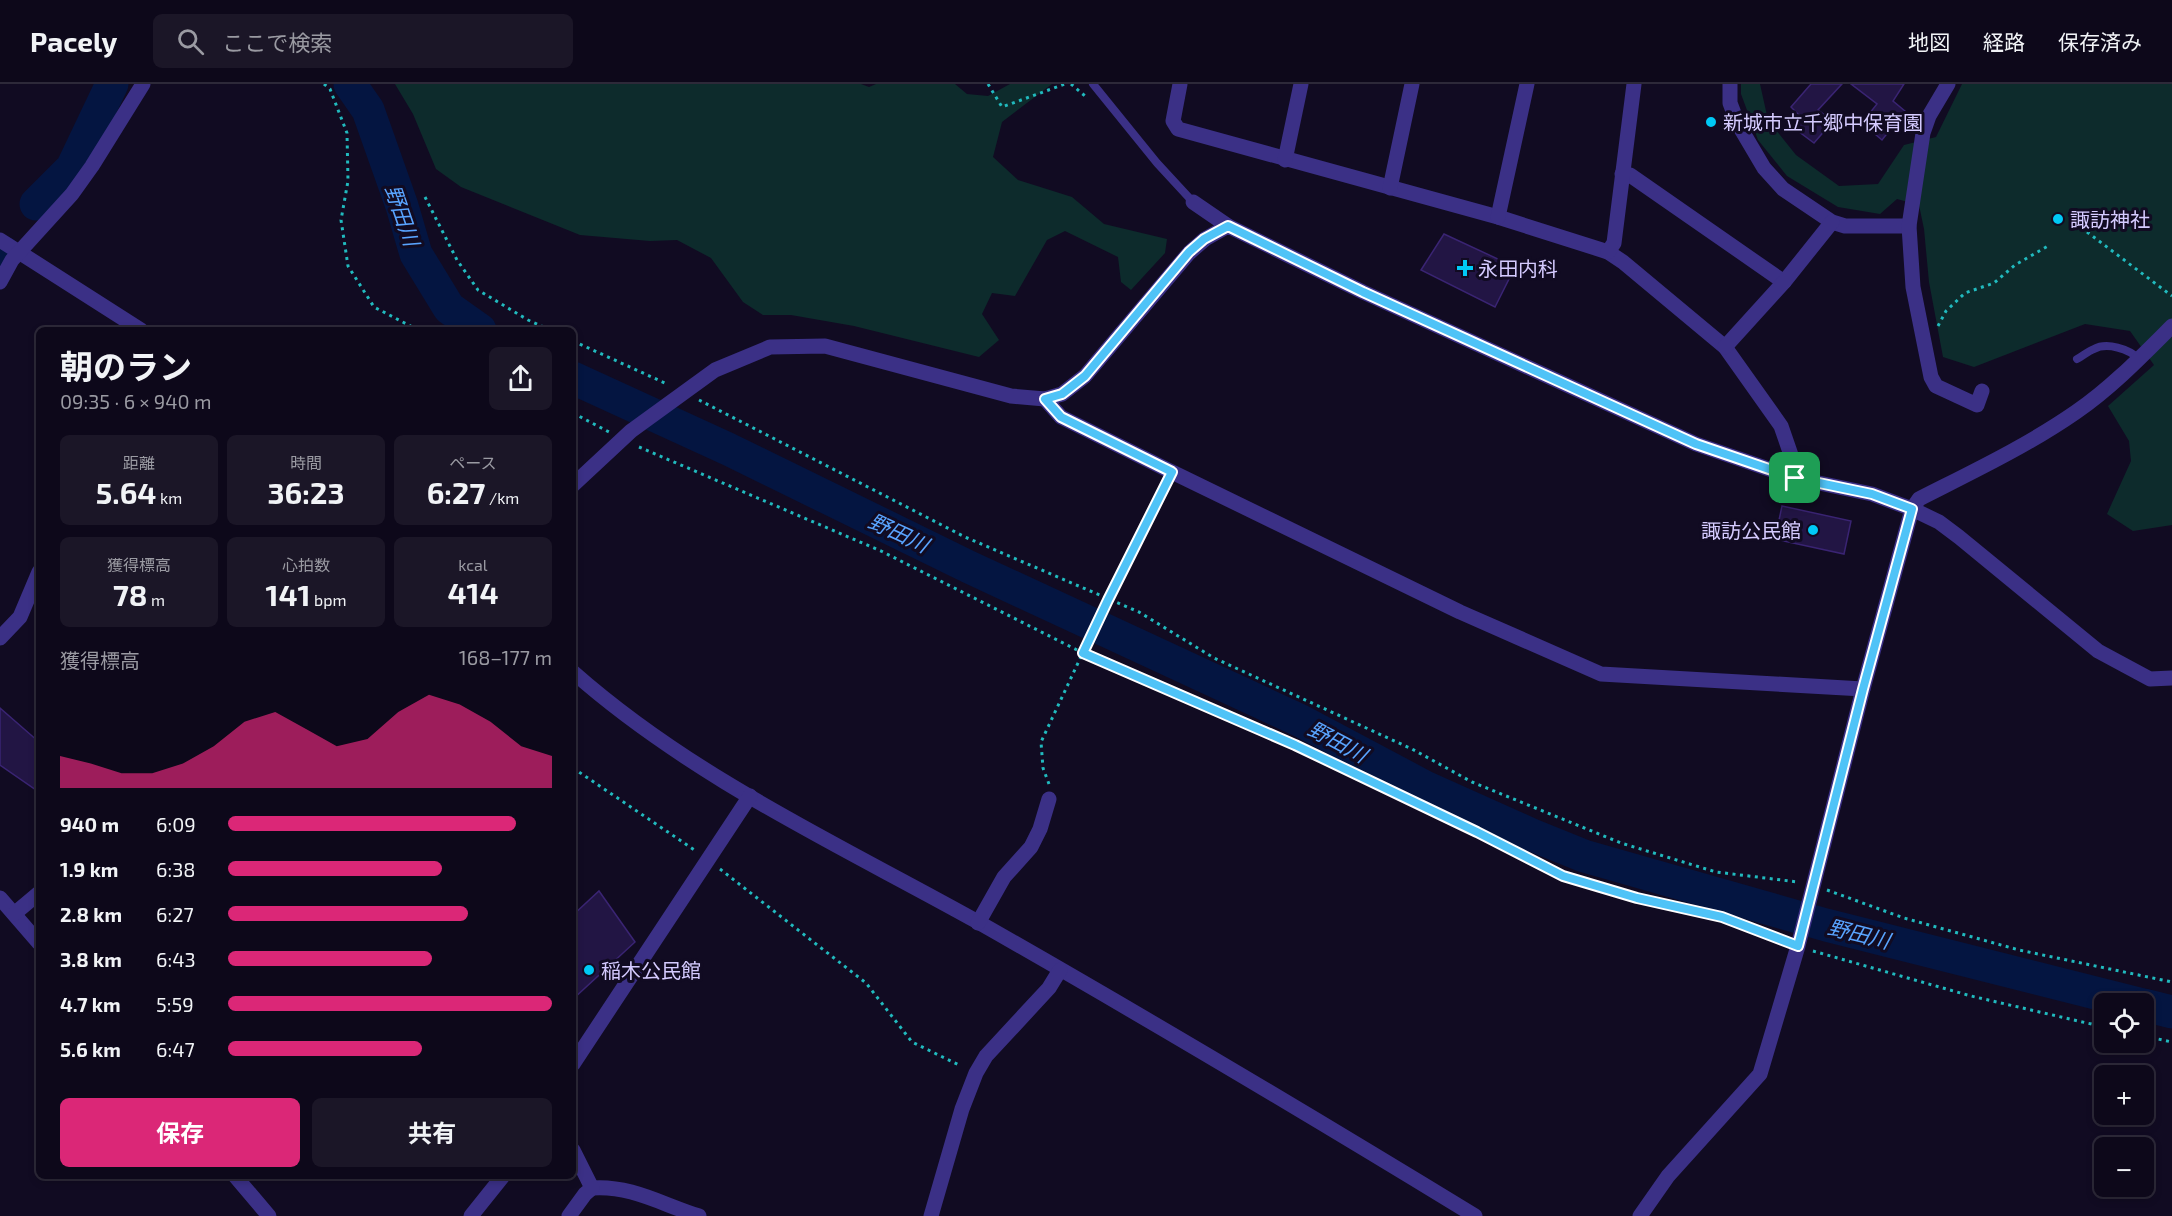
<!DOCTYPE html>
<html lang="ja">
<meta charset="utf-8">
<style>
:root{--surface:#0d081a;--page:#1b1627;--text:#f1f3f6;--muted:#9a9aa2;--line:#2d2939;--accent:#db2777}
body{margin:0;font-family:"Exo 2","Noto Sans JP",sans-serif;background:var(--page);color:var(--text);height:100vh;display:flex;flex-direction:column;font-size:22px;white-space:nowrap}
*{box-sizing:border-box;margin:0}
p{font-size:20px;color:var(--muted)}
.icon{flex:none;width:33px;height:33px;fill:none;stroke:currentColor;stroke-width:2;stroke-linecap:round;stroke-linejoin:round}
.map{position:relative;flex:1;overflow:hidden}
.panel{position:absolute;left:36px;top:243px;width:540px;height:852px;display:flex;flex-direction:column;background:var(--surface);border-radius:9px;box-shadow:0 3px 9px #0003,0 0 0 2px var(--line)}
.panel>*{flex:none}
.tools{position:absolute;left:2094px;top:909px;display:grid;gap:12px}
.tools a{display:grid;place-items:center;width:60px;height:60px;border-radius:9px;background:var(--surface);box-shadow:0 3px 9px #0003,0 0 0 2px var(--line);font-size:30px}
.pin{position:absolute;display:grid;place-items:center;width:51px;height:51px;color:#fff;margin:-26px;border-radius:12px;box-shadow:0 3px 9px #0006}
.round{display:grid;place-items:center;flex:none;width:63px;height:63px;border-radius:9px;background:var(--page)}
.head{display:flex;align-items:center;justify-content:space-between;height:102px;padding:0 24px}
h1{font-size:33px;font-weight:700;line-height:45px}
.figures{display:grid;grid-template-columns:repeat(3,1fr);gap:9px;height:102px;padding:6px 24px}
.figures div{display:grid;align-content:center;border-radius:9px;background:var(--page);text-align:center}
.figures b{font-size:30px;font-weight:700}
.figures small{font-size:16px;font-weight:400}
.figures p{font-size:16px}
.chart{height:168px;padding:12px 24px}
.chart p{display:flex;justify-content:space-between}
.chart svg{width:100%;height:108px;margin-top:6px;fill:var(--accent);opacity:.7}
.cta{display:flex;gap:12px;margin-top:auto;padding:12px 24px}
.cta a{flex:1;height:69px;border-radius:9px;background:var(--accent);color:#fff;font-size:24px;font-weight:700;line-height:69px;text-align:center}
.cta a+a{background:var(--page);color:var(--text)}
ul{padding:0 24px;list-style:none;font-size:20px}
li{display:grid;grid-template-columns:96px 72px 1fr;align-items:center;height:45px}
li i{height:15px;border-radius:8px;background:var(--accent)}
header{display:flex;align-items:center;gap:36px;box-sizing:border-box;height:84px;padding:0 30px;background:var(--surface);border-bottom:2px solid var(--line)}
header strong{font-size:28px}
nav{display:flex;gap:33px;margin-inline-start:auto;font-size:21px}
.search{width:420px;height:54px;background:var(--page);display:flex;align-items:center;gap:15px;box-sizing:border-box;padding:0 21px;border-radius:9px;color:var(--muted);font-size:22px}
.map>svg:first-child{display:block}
.green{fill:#0d2b2c}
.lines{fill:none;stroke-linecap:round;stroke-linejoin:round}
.river{stroke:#041541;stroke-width:33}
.building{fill:#221544;stroke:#3a2473;stroke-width:1.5}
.path{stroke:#21babe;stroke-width:3;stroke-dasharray:3 4.5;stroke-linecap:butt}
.service{stroke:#3b3086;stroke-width:8}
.minor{stroke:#3b3086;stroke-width:15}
.route-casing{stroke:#fff;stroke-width:12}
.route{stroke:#4fc3f7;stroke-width:8}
.poi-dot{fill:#00c9f6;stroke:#110b22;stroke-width:2}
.labels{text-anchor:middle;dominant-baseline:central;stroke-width:6;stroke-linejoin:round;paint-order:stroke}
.poi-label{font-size:20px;fill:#d5cbff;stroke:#110b22;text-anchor:start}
.water-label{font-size:21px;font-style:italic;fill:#59a4ff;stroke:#110b22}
</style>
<header>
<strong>Pacely</strong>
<div class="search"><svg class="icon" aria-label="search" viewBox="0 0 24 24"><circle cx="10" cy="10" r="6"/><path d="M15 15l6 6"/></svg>ここで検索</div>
<nav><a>地図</a><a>経路</a><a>保存済み</a></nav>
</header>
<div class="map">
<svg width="2172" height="1132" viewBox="0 0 2172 1132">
<rect width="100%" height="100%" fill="#110b22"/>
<g class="green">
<polygon points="395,0 861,0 869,3 876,0 955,0 967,10 988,12 1010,0 1052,0 1002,38 993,73 1018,96 1072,113 1104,140 1167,155 1165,169 1131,206 1121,198 1118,173 1065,147 1047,156 1015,212 992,209 982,230 999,256 979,273 854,242 791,231 763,231 743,218 711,174 677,156 650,157 580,151 461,103 436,85 413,30"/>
<polygon points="1741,0 1760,0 1768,36 1796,71 1839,102 1878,100 1904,61 1936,53 1962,0 2172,0 2172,441 2133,447 2107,430 2131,377 2129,357 2108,322 2154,281 2130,247 2085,240 1974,283 1943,273 1929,198 1924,145 1919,121 1897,115 1880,130 1838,123 1787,92 1758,56 1741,10"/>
</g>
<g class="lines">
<g class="river">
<polyline points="350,0 368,26 402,122 416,170 449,224 480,246"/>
<polyline points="36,120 72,84 112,0"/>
<polyline points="0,173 4,169"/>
<polyline points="573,294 728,365 969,483 1301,637 1425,703 1532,751 1584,772 1826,841 2139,920"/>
<polyline points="2144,921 2172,928"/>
</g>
</g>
<g class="building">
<polygon points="1811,0 1842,0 1818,26 1833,37 1814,59 1794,44 1801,33 1791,23"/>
<polygon points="1851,0 1904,0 1893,17 1905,27 1882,56 1862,39 1877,20"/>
<polygon points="1444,150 1515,183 1495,223 1421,186"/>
<polygon points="1782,422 1851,437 1844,470 1775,455"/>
<polygon points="0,624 39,658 39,708 0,681"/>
<polygon points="599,807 635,858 573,915 573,831"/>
</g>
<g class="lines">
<g class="path">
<polyline points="324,0 330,5 347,49 348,97 341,136 348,182 374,223 418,246"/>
<polyline points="988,0 1002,23 1065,0"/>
<polyline points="1071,0 1085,12"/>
<polyline points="425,113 457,176 478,206 528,236 550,246"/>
<polyline points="2087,148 2172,212"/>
<polyline points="1938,242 1946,227 1965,209 1994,199 2015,181 2048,162"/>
<polyline points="573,257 667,300"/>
<polyline points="699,316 965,453 1139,528 1214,574 1412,665 1472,698 1621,759 1716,788 1798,798"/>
<polyline points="573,329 609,348"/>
<polyline points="639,363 881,467 1083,569 1295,661 1477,748 1563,792 1637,814 1722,833 1784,857"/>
<polyline points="573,684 696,767"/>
<polyline points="1049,700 1043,684 1041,658 1108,515 1166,401"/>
<polyline points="720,785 866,899 912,958 961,982"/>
<polyline points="1827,806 1904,834 2019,866 2172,898"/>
<polyline points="1813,867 1971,912 2104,943"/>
<polyline points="2144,952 2172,958"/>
</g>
<g class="service">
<polyline points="1093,0 1157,79 1193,118"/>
<path d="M2077,275C2083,272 2088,267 2094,265C2107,258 2129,265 2139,275"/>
</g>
<g class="minor">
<polyline points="1180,0 1173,37 1178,45 1498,133 1608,168 1623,178 1725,263 1781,342 1791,371 1795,394"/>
<polyline points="1730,0 1730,19 1738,40 1764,84 1783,105 1832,138 1845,142 1909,142"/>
<polyline points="1948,0 1929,32 1923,49 1909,142 1913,203 1931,293 1936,302 1977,321 1982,307"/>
<polyline points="1285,76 1301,0"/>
<polyline points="1622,90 1630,91 1784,198"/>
<polyline points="1390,104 1412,0"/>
<polyline points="1193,118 1228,142"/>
<polyline points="1498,133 1527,0"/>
<polyline points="0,156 141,246"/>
<polyline points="1608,168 1614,159 1634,0"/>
<polyline points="0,198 12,176 72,110 92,82 143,0"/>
<polyline points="1725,263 1784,198 1832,138"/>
<polyline points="1045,315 1061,333 1172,388 1460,528 1601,590 1863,605"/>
<path d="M573,401L631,347L715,286L770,263L825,262L1011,312L1045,315L1062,310L1085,292L1189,169L1205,155L1228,142L1363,208L1696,360L1795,394L1872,410L1912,425L1919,415C1972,388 2027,362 2076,328C2111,304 2142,272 2172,242"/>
<polyline points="0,554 20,533 39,488"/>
<path d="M573,588C693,694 840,761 978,838C1145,933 1311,1032 1475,1132"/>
<polyline points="0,814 39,859"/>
<polyline points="14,830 39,809"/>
<polyline points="978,839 1004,793 1031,763 1040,745 1049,715"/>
<polyline points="573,980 750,712"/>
<polyline points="235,1092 269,1132"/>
<path d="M592,1104C631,1101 663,1121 699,1132"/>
<polyline points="471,1132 503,1092"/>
<polyline points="569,1132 585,1110 592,1104 573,1066"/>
<polyline points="931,1132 962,1025 976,989 986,972 1049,904 1060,886"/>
<polyline points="1640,1132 1668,1092 1760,990 1798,862 1863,605 1912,425 1939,438 1959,453 2098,567 2150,595 2172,594"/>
</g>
</g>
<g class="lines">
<g class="route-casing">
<polygon id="route" points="1228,142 1363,208 1696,360 1795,394 1872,410 1912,425 1863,605 1798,862 1722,833 1637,814 1563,792 1477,748 1295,661 1083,569 1108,516 1172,388 1061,333 1045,315 1062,310 1085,292 1189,168 1204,155"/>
</g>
<use href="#route" class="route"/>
</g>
<g class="poi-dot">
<circle cx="1711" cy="38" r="6"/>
<circle cx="2058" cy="135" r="6"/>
<path d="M1462 175h6v6h6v6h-6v6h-6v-6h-6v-6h6z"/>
<circle cx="1813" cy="446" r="6"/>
<circle cx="589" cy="886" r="6"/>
</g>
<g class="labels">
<g class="poi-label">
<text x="1723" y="38">新城市立千郷中保育園</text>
<text x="2070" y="135">諏訪神社</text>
<text x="1478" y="184">永田内科</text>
<text x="1801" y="446" text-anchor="end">諏訪公民館</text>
<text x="601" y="886">稲木公民館</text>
</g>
<g class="water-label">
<text transform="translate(403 131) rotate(71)">野田川</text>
<text transform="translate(899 448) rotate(25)">野田川</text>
<text transform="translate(1338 657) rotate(28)">野田川</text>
<text transform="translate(1859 849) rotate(14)">野田川</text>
</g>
</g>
</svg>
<div class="tools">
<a><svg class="icon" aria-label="locate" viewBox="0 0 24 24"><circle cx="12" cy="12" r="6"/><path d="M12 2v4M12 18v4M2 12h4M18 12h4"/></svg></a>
<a>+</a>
<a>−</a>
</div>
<div class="pin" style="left:1795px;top:394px;background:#1e9e55"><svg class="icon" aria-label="arrive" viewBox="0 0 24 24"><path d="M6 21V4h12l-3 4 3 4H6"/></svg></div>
<section class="panel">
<div class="head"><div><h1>朝のラン</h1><p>09:35 · 6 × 940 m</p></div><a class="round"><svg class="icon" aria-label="share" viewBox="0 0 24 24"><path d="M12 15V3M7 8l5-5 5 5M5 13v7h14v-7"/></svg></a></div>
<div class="figures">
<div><p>距離</p><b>5.64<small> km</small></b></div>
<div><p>時間</p><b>36:23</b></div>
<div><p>ペース</p><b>6:27<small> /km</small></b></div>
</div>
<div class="figures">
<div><p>獲得標高</p><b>78<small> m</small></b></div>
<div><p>心拍数</p><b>141<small> bpm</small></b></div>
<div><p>kcal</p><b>414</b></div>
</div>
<div class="chart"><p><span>獲得標高</span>168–177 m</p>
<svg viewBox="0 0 160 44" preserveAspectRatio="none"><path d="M0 44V31L10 34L20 38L30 38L40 34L50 27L60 17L70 13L80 20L90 27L100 24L110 13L120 6L130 10L140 17L150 27L160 31V44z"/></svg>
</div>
<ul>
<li><b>940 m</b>6:09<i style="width:89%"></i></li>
<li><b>1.9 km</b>6:38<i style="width:66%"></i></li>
<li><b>2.8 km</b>6:27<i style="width:74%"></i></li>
<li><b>3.8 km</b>6:43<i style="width:63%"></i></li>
<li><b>4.7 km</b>5:59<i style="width:100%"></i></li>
<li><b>5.6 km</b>6:47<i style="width:60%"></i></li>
</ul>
<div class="cta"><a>保存</a><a>共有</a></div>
</section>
</div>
